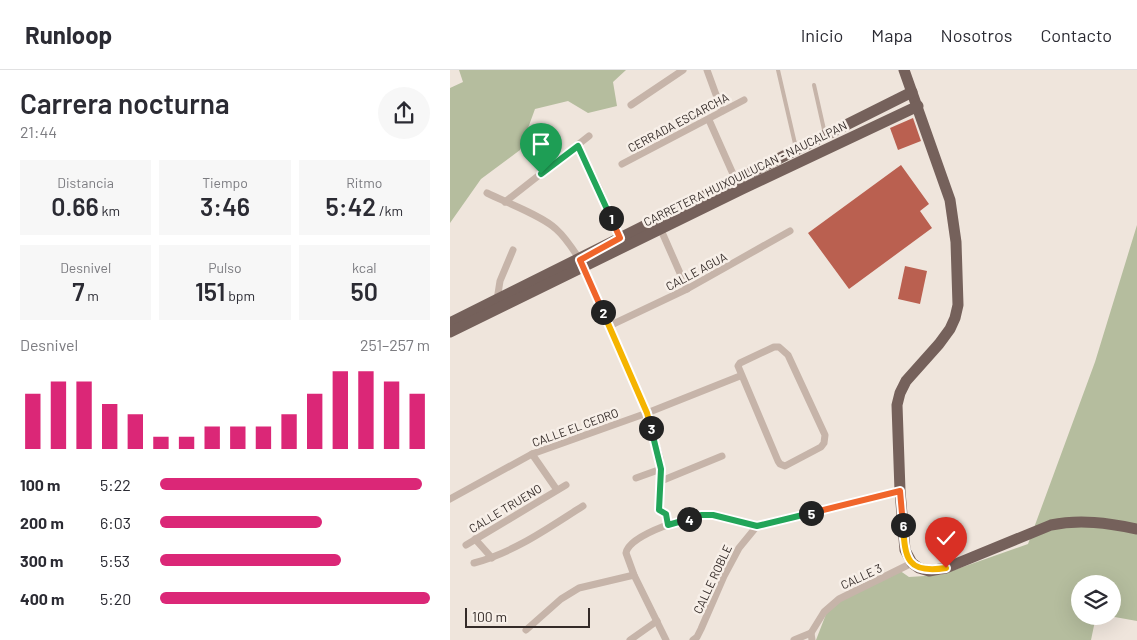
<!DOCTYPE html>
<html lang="es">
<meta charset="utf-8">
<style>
:root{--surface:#fff;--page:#f7f7f7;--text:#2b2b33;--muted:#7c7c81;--line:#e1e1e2;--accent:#db2777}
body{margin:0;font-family:Barlow,sans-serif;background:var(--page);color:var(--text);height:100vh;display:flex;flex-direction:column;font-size:19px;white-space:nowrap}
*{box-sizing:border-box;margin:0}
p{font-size:16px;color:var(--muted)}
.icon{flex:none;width:28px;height:28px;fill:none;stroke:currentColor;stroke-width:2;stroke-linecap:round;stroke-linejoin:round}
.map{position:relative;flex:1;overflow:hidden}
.side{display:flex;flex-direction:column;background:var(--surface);width:450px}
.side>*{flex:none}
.fabs{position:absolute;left:621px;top:505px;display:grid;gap:10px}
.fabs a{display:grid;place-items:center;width:50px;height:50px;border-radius:50%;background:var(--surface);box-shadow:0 5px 20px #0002;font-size:25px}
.scale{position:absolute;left:15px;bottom:12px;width:125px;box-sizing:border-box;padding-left:5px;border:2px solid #342b28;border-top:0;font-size:14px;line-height:18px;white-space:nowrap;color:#342b28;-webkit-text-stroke:4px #f7efe8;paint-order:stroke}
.pin{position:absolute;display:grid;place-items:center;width:42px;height:42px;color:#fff;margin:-51px -21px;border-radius:50% 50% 50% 0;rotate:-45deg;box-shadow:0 0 5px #0007}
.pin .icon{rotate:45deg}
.km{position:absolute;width:25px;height:25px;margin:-12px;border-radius:50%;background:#222;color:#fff;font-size:14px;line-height:25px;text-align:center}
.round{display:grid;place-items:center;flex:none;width:52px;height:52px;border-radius:26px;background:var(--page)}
.headline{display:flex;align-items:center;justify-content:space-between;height:85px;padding:0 20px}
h1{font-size:28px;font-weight:600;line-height:38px}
.figures{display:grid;grid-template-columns:repeat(3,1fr);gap:8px;height:85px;padding:5px 20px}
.figures div{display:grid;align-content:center;border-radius:0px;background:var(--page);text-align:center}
.figures b{font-size:25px;font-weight:600}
.figures small{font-size:14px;font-weight:400}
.figures p{font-size:14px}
.chart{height:140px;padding:10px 20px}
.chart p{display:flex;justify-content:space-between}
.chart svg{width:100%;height:90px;margin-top:5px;stroke:var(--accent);stroke-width:6}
ul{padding:0 20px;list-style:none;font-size:16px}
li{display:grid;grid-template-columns:80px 60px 1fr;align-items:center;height:38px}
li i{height:12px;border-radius:6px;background:var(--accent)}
header{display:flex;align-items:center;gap:30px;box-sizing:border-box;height:70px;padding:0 25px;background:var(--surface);border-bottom:1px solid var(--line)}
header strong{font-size:24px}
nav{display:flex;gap:28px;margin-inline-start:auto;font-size:18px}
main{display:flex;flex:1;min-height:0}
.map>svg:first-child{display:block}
.green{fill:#b5bd9e}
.building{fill:#ba6050}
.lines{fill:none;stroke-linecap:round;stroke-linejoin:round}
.lane{stroke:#c6b4a9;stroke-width:4}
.street{stroke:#c6b4a9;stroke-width:7}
.primary{stroke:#75615b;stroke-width:11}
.split-1-casing{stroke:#fff;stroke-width:10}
.split-2-casing{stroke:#fff;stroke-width:10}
.split-3-casing{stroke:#fff;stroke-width:10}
.split-4-casing{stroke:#fff;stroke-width:10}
.split-5-casing{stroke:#fff;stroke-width:10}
.split-6-casing{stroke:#fff;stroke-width:10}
.split-7-casing{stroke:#fff;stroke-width:10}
.split-1{stroke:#22a559;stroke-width:6}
.split-2{stroke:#f0652b;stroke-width:6}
.split-3{stroke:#f5b400;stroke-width:6}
.split-4{stroke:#22a559;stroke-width:6}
.split-5{stroke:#22a559;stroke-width:6}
.split-6{stroke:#f0652b;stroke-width:6}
.split-7{stroke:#f5b400;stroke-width:6}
.labels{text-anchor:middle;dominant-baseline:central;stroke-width:5;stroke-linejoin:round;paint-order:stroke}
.street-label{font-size:12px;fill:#342b28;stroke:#f7efe8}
</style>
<header>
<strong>Runloop</strong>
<nav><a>Inicio</a><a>Mapa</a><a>Nosotros</a><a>Contacto</a></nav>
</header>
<main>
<section class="side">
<div class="headline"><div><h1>Carrera nocturna</h1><p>21:44</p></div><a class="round"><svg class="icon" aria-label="share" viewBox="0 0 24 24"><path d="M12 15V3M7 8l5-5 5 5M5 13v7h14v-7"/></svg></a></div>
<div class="figures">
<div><p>Distancia</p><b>0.66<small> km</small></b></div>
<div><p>Tiempo</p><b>3:46</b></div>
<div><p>Ritmo</p><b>5:42<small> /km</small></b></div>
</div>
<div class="figures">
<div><p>Desnivel</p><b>7<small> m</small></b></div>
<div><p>Pulso</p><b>151<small> bpm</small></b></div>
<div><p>kcal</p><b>50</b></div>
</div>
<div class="chart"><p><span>Desnivel</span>251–257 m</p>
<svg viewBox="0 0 160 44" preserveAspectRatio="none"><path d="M5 44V17M15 44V11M25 44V11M35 44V22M45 44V27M55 44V38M65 44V38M75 44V33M85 44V33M95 44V33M105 44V27M115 44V17M125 44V6M135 44V6M145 44V11M155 44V17"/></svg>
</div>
<ul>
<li><b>100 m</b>5:22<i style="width:97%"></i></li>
<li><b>200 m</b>6:03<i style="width:60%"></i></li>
<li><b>300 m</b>5:53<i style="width:67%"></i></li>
<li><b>400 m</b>5:20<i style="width:100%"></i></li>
</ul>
</section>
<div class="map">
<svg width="687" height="570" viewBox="0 0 687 570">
<rect width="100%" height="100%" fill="#efe5dc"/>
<g class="green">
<polygon points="9,0 176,0 163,12 167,36 138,43 118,31 85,39 70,80 31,109 0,153 0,18 13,12"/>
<polygon points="687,155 687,551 659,546 662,546 662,514 630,514 630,546 646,546 641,570 366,570 378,539 446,498 459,507 490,505 578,474 645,292"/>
</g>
<g class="building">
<polygon points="463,48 471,71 448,80 440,58"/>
<polygon points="451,95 479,134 470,141 482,158 399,219 358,163"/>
<polygon points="455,196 477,201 470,234 448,229"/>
</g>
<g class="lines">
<g class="lane">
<polyline points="328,0 346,78"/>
<polyline points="364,15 375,64"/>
</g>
<g class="street">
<polyline points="257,0 272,41"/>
<polyline points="181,35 233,0"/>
<polyline points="259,50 287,113"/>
<polyline points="128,76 149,118 170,168"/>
<polyline points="172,94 294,30"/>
<path d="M37,123C55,132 93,146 106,159C115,167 123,179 130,190L197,343L210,388L211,399L209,440L216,444L218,455"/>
<polyline points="55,132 139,66"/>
<polyline points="211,160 237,219"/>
<polyline points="47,230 50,211 63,180"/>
<polyline points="159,256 237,219 340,161"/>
<polygon points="324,277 329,277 338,285 375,365 374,373 371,377 335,396 330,394 328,391 288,296 290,293"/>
<polyline points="82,384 107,420"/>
<polyline points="186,408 211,399"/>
<polyline points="211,411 272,386"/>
<polyline points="0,429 82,384 197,343 290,306"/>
<polyline points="25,469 42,488"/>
<polyline points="16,475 116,415"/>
<path d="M24,493C65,482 98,458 133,436"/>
<polyline points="76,560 111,529 129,518 184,505"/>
<polyline points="180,570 207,551"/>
<path d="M216,570L184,505L176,483C179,464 244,444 261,445C276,446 292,453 307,456"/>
<polyline points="243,570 247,567 251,559 274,506 289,478 307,456 450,421"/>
<polyline points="344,570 361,563"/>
<polyline points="362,570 361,563 374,542 389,529 462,493"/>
</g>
<g class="primary">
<path d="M454,0L500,130L506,172L508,235L505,248L500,259L489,274L456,311L450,323L447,335L450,421L455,480L462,493L469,498L479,501L496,498L601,455C630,449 658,453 687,459"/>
<polyline points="0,253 462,22"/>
<polyline points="0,262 292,119 468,36"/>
</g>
</g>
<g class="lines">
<g class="split-1-casing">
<polyline id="split-1" points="91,104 128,76 161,148"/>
</g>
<g class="split-2-casing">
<polyline id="split-2" points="153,242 130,190 170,168 161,148"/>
</g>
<g class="split-3-casing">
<polyline id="split-3" points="153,242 197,343 201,358"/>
</g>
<g class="split-4-casing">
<polyline id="split-4" points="201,358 211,399 209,440 216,444 218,455 239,449"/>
</g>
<g class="split-5-casing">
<polyline id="split-5" points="239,449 251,445 263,445 307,456 361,443"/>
</g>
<g class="split-6-casing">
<polyline id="split-6" points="361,443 450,421 453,455"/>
</g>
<g class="split-7-casing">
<path id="split-7" d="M453,455C455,489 457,504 496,498"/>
</g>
<use href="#split-1" class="split-1"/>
<use href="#split-2" class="split-2"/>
<use href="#split-3" class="split-3"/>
<use href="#split-4" class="split-4"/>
<use href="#split-5" class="split-5"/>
<use href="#split-6" class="split-6"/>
<use href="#split-7" class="split-7"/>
</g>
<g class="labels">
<g class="street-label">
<text transform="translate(228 52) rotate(-28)">CERRADA ESCARCHA</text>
<text transform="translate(295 103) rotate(-26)">CARRETERA HUIXQUILUCAN - NAUCALPAN</text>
<text transform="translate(246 201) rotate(-28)">CALLE AGUA</text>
<text transform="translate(125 357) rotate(-20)">CALLE EL CEDRO</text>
<text transform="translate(55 438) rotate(-31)">CALLE TRUENO</text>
<text transform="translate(411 506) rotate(-25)">CALLE 3</text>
<text transform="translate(262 509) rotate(-65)">CALLE ROBLE</text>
</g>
</g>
</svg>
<div class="fabs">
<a><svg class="icon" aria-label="layers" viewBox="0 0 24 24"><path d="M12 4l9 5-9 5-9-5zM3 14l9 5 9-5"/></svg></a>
</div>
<div class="scale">100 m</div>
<div class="pin" style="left:91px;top:104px;background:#1e9e55"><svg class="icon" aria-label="arrive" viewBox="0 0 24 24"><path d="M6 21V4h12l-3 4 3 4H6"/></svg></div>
<div class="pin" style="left:496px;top:498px;background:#d93025"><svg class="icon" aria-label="check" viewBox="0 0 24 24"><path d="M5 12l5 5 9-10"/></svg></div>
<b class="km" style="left:161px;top:148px">1</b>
<b class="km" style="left:153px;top:242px">2</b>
<b class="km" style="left:201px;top:358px">3</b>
<b class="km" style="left:239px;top:449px">4</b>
<b class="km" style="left:361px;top:443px">5</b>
<b class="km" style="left:453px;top:455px">6</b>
</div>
</main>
